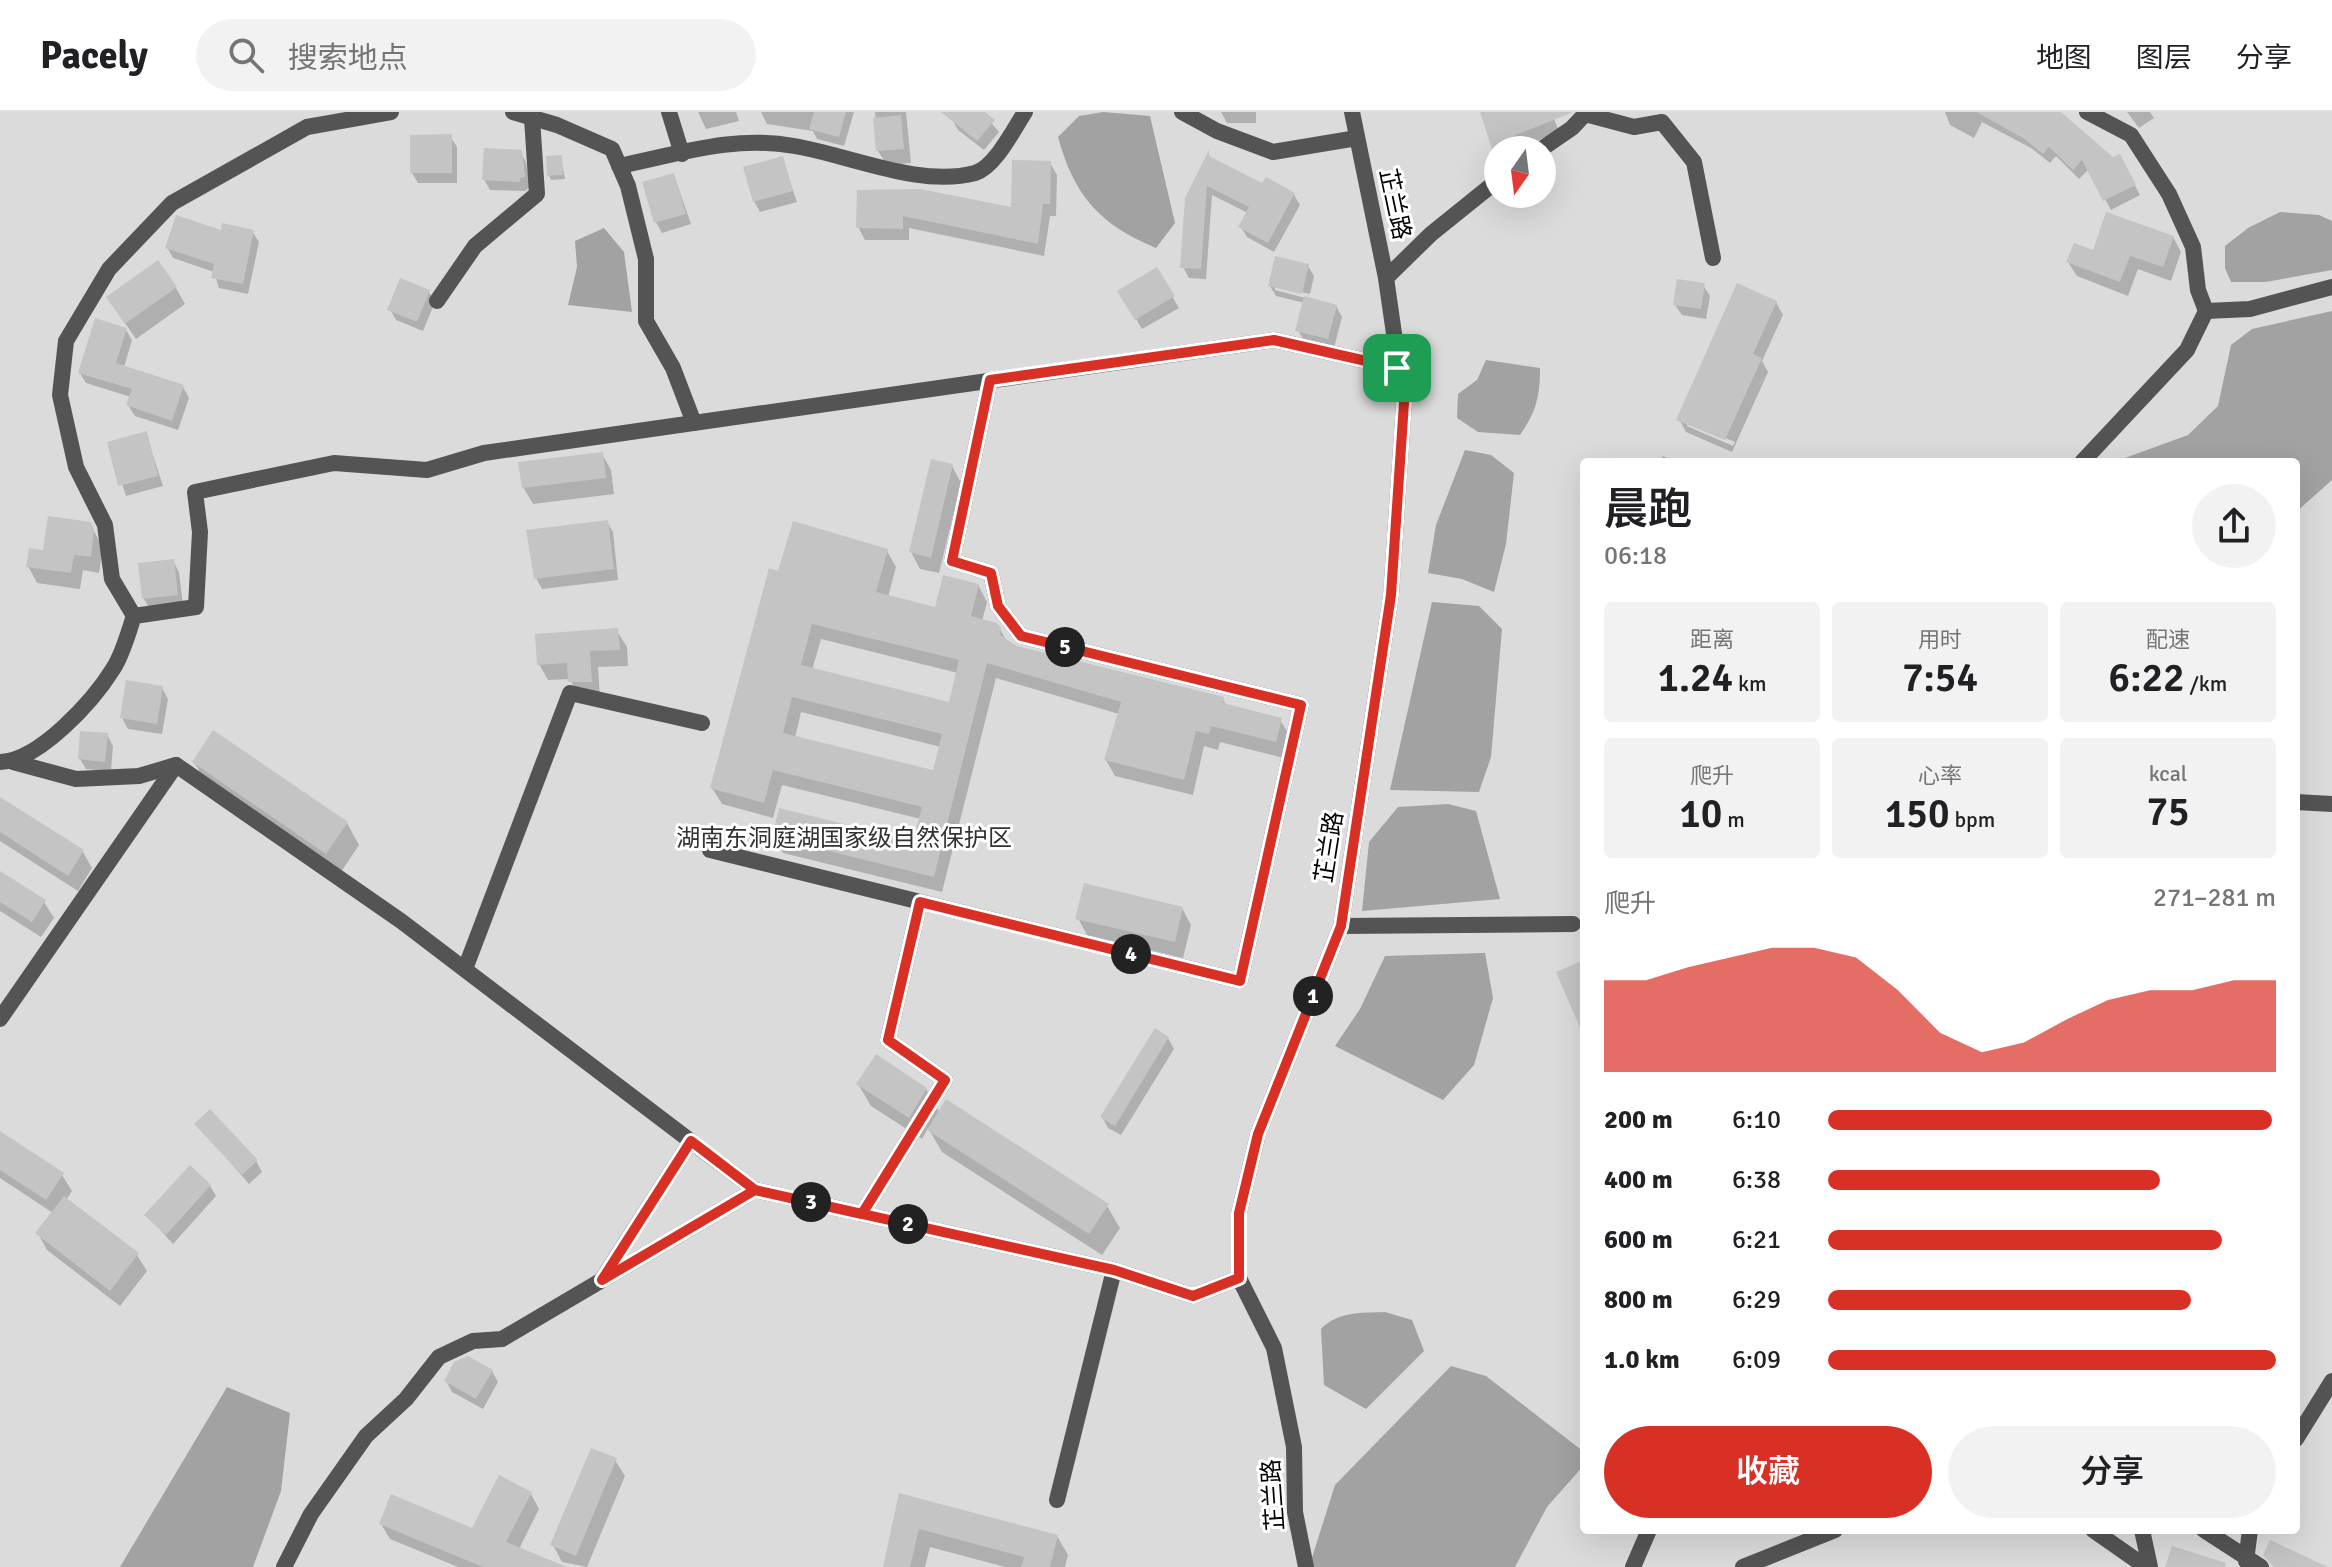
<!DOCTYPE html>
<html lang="zh">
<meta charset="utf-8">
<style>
:root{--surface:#fff;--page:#f2f2f2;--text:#202124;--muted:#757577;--line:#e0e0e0;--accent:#d93025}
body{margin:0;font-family:Signika,"Noto Sans SC",sans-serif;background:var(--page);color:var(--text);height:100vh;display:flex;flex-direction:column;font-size:30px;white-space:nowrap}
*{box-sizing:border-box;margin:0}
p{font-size:26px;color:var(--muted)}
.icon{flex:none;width:44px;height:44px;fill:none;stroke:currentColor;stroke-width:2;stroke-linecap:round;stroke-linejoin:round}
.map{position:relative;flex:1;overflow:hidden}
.drawer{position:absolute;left:1580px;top:346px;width:720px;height:1076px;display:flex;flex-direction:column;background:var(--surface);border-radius:8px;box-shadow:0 8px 32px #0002}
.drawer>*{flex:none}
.needle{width:52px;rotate:194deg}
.tools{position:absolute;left:1484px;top:24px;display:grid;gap:16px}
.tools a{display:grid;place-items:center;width:72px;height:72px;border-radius:50%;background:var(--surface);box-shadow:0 8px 32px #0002;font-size:40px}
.pin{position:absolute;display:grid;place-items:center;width:68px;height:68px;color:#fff;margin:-34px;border-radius:16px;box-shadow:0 4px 12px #0006}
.km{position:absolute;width:40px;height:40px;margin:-20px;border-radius:50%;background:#222;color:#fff;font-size:22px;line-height:40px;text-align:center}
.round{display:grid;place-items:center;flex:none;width:84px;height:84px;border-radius:42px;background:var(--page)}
.head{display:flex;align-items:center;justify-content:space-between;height:136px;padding:0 24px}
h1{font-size:44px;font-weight:600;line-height:60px}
.metrics{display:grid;grid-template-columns:repeat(3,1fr);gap:12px;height:136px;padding:8px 24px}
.metrics div{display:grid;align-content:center;border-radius:8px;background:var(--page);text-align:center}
.metrics b{font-size:40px;font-weight:600}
.metrics small{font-size:22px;font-weight:400}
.metrics p{font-size:22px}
.chart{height:224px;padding:16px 24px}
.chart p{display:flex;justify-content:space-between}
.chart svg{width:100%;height:144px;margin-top:8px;fill:var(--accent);opacity:.7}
.primary-button{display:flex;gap:16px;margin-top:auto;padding:16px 24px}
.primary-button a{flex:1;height:92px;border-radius:48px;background:var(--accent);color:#fff;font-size:32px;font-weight:600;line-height:92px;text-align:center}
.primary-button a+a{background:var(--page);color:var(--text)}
ul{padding:0 24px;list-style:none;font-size:26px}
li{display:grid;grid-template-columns:128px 96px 1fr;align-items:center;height:60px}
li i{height:20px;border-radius:10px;background:var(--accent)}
header{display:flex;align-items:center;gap:48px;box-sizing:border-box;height:112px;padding:0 40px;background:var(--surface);border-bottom:2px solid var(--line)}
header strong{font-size:38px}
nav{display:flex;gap:44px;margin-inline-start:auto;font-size:28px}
.search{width:560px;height:72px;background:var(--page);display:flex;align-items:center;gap:20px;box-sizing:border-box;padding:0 28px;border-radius:44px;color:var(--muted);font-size:30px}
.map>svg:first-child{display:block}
.green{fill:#dbdbdb;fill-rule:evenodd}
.water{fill:#a2a2a2}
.shadow{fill:#0003;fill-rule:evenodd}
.building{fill:#c4c4c4;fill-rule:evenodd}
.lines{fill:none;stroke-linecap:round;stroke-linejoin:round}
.minor{stroke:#545454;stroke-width:16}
.tertiary{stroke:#545454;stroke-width:16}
.route-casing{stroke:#fff;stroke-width:16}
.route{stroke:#d93025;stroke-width:10}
.labels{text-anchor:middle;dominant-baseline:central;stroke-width:6;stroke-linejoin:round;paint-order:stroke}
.street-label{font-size:24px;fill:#000;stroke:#fff}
.park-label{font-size:24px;fill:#323232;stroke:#fff}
</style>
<header>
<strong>Pacely</strong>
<div class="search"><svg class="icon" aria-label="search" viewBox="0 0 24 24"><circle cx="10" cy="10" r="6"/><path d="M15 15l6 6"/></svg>搜索地点</div>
<nav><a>地图</a><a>图层</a><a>分享</a></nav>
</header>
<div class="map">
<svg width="2332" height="1455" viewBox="0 0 2332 1455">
<rect width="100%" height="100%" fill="#fff"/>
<path class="green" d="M0,0H2332V1455H0ZM1498,38H1542V82H1498ZM1584,350H2296V1418H1584Z"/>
<g class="water">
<path d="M1103,0L1150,4L1175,111L1156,136C1100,113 1074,84 1058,25L1079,4Z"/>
<polygon points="2280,100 2319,103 2332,109 2332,158 2266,170 2231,170 2225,156 2225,134 2248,116"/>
<polygon points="604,116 624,140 632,200 568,193 577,155 575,129"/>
<polygon points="2332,199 2332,368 2296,400 2296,350 2114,350 2188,323 2218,294 2231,233 2252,217"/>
<path d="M1486,248L1540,256C1540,285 1536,300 1520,323L1478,320L1457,306L1458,282L1477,268Z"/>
<polygon points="1465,338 1491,343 1514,361 1506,432 1494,480 1462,467 1428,461 1436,413"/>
<polygon points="1432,490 1479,494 1502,517 1491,645 1479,680 1390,678"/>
<polygon points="1448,692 1476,699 1500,787 1362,799 1369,730 1398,695"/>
<polygon points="1485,841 1493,886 1474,953 1443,988 1335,934 1360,897 1385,844"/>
<path d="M1385,1200L1412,1208L1424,1239L1366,1297L1324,1273L1321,1217C1338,1199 1362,1201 1385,1200Z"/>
<polygon points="1451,1254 1486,1264 1584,1340 1584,1353 1547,1395 1515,1455 1309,1455 1335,1373"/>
<polygon points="227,1275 290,1301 281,1379 253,1455 120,1455"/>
</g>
<g class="shadow">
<polygon points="698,0 736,0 739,9 706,17"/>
<polygon points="761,0 854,0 844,34 817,27 813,19 767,12"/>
<polygon points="875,0 906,0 911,51 887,53 878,39"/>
<polygon points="942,0 982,0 999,20 984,38 958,18 952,7 958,0"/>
<polygon points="1221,0 1256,0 1256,11 1227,11"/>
<polygon points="1482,0 1551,0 1559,19 1516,38 1498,38 1498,44"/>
<polygon points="1945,0 2060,0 2113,47 2119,44 2140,83 2111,98 2089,57 2079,67 2056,44 2050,51 2031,36 1982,10 1974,26 1950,13"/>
<polygon points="2127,0 2150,0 2154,6 2139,16"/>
<polygon points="450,24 457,35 457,71 418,71 412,61"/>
<polygon points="520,40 526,50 530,75 525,79 490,78 484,67"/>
<polygon points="1209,43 1212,48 1263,73 1294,83 1300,93 1274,140 1247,125 1241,115 1248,101 1212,83 1206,167 1189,166 1183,155"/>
<polygon points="561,45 565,67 551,68 549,63"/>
<polygon points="782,47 797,90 760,100 754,89"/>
<polygon points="1050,51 1057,63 1056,104 1050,104 1044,144 909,116 909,128 865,128 858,115 919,79 1013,98"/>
<polygon points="674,63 691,112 662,121 656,110"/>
<polygon points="252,119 259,130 248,182 219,176 214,160 173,146 167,135 222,120"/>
<polygon points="2173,125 2181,140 2171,169 2138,157 2128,184 2077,164 2068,150 2094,140"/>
<polygon points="1308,154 1314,164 1310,182 1275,174 1275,178 1336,194 1342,205 1334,236 1304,229 1298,218 1305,191 1276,184 1270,174"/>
<polygon points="1156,157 1179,196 1142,217 1120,179"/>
<polygon points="1703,173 1710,184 1706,207 1682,203 1675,193"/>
<polygon points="176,176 185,192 136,227 108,186"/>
<polygon points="429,180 435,190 423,219 396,208 390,197"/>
<path d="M1776,190L1783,203L1762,249L1768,260L1732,340L1686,320L1679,307ZM1687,310L1735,330L1733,334L1687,314Z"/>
<polygon points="126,218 132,228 124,255 183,275 189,286 178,318 135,304 128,293 131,285 86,271 80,261"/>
<polygon points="146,322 163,374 126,384 109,331"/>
<polygon points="602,342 611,358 614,382 533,392 523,375"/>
<polygon points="1663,344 1674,350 1659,350"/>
<polygon points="952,354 961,371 939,461 920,457 911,440"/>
<polygon points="607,410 613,420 618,468 542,477 536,466"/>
<polygon points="90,412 103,436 99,461 83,458 80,477 37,471 28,454"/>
<path d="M887,439L896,455L888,485L937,498L978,473L987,490L982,509L1000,517L1007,530L1017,536L1223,587L1227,595L1280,608L1290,624L1284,646L1220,630L1218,638L1204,634L1193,683L1115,664L1106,648L1119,602L996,566L942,780L783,741L774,724L915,732L921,707L782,673L773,706L722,692L712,676L780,461ZM821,527L958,561L950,592L812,558ZM801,600L941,635L934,660L795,626Z"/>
<polygon points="173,449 179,460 183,494 150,497 144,487 141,453"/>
<polygon points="617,519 627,535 628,554 598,555 600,586 579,586 570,567 548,568 539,552"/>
<polygon points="162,576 168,587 162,622 128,617 122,606"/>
<polygon points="107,623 113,634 111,659 86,657 80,647"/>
<polygon points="194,650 347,711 359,733 339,763 207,672"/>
<polygon points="0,687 83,740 92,756 78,779 0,729"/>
<polygon points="0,761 44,790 54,806 41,825 0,799"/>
<polygon points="1182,796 1191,813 1183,846 1087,823 1078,806"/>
<polygon points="1168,926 1174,937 1121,1023 1108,1016 1102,1005"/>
<polygon points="858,972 926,977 940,1001 1107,1094 1120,1116 1102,1143 942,1040 928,1016 922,1027 871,994"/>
<polygon points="197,1012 256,1049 262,1060 249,1072"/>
<polygon points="0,1021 62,1063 72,1079 66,1088 137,1143 147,1159 120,1194 47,1138 38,1121 53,1101 0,1066"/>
<polygon points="210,1074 216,1084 173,1132 147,1103"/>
<polygon points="492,1259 498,1270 483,1297 452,1280 446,1269"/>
<polygon points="615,1348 625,1364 587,1455 562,1450 553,1433"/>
<polygon points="531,1382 539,1397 519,1437 557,1455 458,1455 390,1427 381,1412 473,1418"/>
<polygon points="901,1384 1057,1424 1068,1443 1065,1455 1005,1455 930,1435 925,1455 884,1455"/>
</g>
<g class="building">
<polygon points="814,0 846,0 839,25 809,17"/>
<polygon points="941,0 985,0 995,8 977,29"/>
<polygon points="1480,0 1571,0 1571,1 1511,25 1513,33 1493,40"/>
<polygon points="1976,0 2061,0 2113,45 2120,42 2136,73 2103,89 2082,48 2073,58 2049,35 2043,42 2023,26"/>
<polygon points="901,3 904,37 876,39 873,6"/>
<polygon points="452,22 452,61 410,61 410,23"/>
<polygon points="484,36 522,38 525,65 520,66 520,70 482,68"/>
<polygon points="1209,38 1209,44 1262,71 1266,65 1295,81 1268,131 1238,115 1249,95 1207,74 1201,157 1180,156 1185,86"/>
<polygon points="562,43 563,63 547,64 546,44"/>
<polygon points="783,44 793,79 753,90 743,55"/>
<polygon points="1012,48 1051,49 1050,92 1043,92 1038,132 903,104 903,117 856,116 857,78 920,77 1011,95"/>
<polygon points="674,61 686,102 654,111 642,70"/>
<polygon points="2106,100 2174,124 2163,155 2130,144 2120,170 2066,150 2074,131 2093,138"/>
<polygon points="176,103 221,118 222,111 254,118 243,172 211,166 214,152 165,136"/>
<polygon points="1275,144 1309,152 1302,182 1268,174"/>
<polygon points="158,148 177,175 125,212 106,185"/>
<polygon points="1157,155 1175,184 1135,208 1117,179"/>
<polygon points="400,166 430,178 417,210 387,198"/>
<polygon points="1677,167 1705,171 1701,197 1673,193"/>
<polygon points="1737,171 1777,189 1753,242 1762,246 1725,328 1676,308"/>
<polygon points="1304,184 1337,193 1328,227 1295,219"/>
<polygon points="95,206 127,216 116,251 184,273 172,309 126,293 132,277 78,261"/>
<polygon points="147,319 158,364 118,374 107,330"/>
<polygon points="603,340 606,366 522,376 518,350"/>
<polygon points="931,347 953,352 931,446 909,440"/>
<polygon points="48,404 91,410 94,416 91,445 74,443 71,461 26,455 29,436 43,438"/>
<polygon points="608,408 614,457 534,467 526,418"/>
<path d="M793,409L888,437L876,480L935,495L943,463L979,472L971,504L997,511L1001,516L1000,523L1017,534L1224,585L1223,591L1282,606L1276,630L1211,614L1209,622L1196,619L1184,668L1104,648L1121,590L987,551L934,765L772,725L779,696L913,729L922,695L773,658L764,691L710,676L769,456L778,459ZM812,512L959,548L949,590L801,553ZM792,585L942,622L933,658L783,621Z"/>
<polygon points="174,447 178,483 142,487 138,451"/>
<polygon points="618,516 620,538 590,539 592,570 568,570 567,551 537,553 535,522"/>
<polygon points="126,568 163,574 157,612 120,606"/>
<polygon points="213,618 348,710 326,742 192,650"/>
<polygon points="80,619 108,621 105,650 78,647"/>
<polygon points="0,685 84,738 68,764 0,720"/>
<polygon points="0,759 46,788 32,810 0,790"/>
<polygon points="1084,771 1183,795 1175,830 1075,807"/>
<polygon points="1584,848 1584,925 1556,860"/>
<polygon points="1155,916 1169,925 1115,1014 1100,1005"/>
<polygon points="876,942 927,976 909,1006 856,972"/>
<polygon points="946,987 1109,1092 1089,1122 927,1018"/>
<polygon points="210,997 258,1048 242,1063 194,1012"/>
<polygon points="0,1019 64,1061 46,1088 0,1058"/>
<polygon points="190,1053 211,1073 166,1123 144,1103"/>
<polygon points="64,1084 139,1141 110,1179 35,1121"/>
<polygon points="468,1244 493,1258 476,1287 444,1269 454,1250"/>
<polygon points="591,1336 617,1346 576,1444 550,1433"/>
<polygon points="499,1363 532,1380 506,1430 567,1455 483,1455 379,1412 391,1382 472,1416"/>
<polygon points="899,1381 1058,1423 1050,1455 1021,1455 1024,1445 919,1417 910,1455 883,1455"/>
<polygon points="2270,1428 2328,1455 2274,1455 2263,1443"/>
<polygon points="2172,1434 2226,1451 2225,1455 2165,1455"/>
</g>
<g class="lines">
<g class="minor">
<polyline points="513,0 557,13 612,37 628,74 646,147 646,209 673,256 694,311"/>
<polyline points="669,0 682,42"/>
<polyline points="1182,0 1217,19 1273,40 1357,26"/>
<polyline points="2087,0 2131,23 2169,82 2193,135 2198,178 2206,199 2250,197 2332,175"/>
<polyline points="1585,2 1634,15 1662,10 1694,50 1713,146"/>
<polyline points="1540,38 1572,16 1587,0"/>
<path d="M619,54C679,42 733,23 794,34C849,43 920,76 975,61C995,55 1014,17 1025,0"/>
<polyline points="1386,166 1431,122 1498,68"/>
<polyline points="437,189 475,134 537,82 532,6"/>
<polyline points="2082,350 2187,238 2206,199"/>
<polyline points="134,504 112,467 105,413 76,355 60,283 66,229 109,157 172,91 307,15 391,0"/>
<path d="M0,650C39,649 93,589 113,557C123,542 128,521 134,504L196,495L200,420L195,380L334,351L427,358L484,341L1274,228L1397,256"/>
<polyline points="13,650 76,667 139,664 176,653 401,809 755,1078"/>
<polyline points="2296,690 2332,692"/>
<polyline points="710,738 1240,869 1301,593 1021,524 998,494 991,461 952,449 990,268"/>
<polyline points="1341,814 1573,812"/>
<polyline points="465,857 570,581 702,611"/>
<polyline points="0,907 176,653"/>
<polyline points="862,1102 945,968 888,928 920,790"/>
<polyline points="603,1166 691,1029"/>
<polyline points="2296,1327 2332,1269"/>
<polyline points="1057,1388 1114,1158"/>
<polyline points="2093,1418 2146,1455"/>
<polyline points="2142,1418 2150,1455"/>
<polyline points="2204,1418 2261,1455"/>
<polyline points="2246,1449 2250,1418"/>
<polyline points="284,1455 311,1402 366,1324 406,1287 439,1245 473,1229 502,1227 755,1078 1114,1158 1193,1184 1239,1166"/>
<polyline points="1633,1455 1649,1418"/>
<polyline points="1743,1455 1835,1418"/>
</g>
<polyline class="tertiary" points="1306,1455 1295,1400 1294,1335 1274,1236 1239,1166 1239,1101 1258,1022 1341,814 1391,483 1404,291 1386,166 1352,0"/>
</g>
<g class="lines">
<g class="route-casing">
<polyline id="route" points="1397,256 1404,291 1391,483 1341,814 1258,1022 1239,1101 1239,1166 1193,1184 1114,1158 755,1078 602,1168 691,1029 755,1078 862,1102 945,968 888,928 920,790 1240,869 1301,593 1021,524 998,494 991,461 952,449 990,268 1274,228 1397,256"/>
</g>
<use href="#route" class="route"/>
</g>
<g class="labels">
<g class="street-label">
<text transform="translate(1395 92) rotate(78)">芷兰路</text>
<text transform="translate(1329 735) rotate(-81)">芷兰路</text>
<text transform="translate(1273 1383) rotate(-94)">芷兰路</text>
</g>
<g class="park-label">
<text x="844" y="726">湖南东洞庭湖国家级自然保护区</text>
</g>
</g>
</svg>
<div class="tools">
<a><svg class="needle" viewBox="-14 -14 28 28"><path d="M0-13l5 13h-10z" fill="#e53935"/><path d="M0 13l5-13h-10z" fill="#757577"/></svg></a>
</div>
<div class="pin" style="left:1397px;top:256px;background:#1e9e55"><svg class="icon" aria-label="arrive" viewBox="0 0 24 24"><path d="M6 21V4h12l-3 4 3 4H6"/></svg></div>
<b class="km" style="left:1313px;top:884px">1</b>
<b class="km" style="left:908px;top:1112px">2</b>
<b class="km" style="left:811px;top:1090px">3</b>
<b class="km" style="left:1131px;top:842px">4</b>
<b class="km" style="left:1065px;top:535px">5</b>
<section class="drawer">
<div class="head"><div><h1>晨跑</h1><p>06:18</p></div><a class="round"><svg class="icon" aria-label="share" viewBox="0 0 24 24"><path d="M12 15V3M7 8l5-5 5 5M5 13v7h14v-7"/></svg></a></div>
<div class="metrics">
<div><p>距离</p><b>1.24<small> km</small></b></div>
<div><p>用时</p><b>7:54</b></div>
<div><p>配速</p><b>6:22<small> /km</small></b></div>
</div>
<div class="metrics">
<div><p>爬升</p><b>10<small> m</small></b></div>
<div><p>心率</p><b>150<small> bpm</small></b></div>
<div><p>kcal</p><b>75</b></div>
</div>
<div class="chart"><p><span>爬升</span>271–281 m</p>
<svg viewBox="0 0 160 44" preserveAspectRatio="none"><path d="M0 44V16L10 16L20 12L30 9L40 6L50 6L60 9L70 19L80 32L90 38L100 35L110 28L120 22L130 19L140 19L150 16L160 16V44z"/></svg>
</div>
<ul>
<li><b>200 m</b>6:10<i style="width:99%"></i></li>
<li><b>400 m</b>6:38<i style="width:74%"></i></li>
<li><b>600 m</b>6:21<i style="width:88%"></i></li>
<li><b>800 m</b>6:29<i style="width:81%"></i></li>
<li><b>1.0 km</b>6:09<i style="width:100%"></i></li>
</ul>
<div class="primary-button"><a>收藏</a><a>分享</a></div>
</section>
</div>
